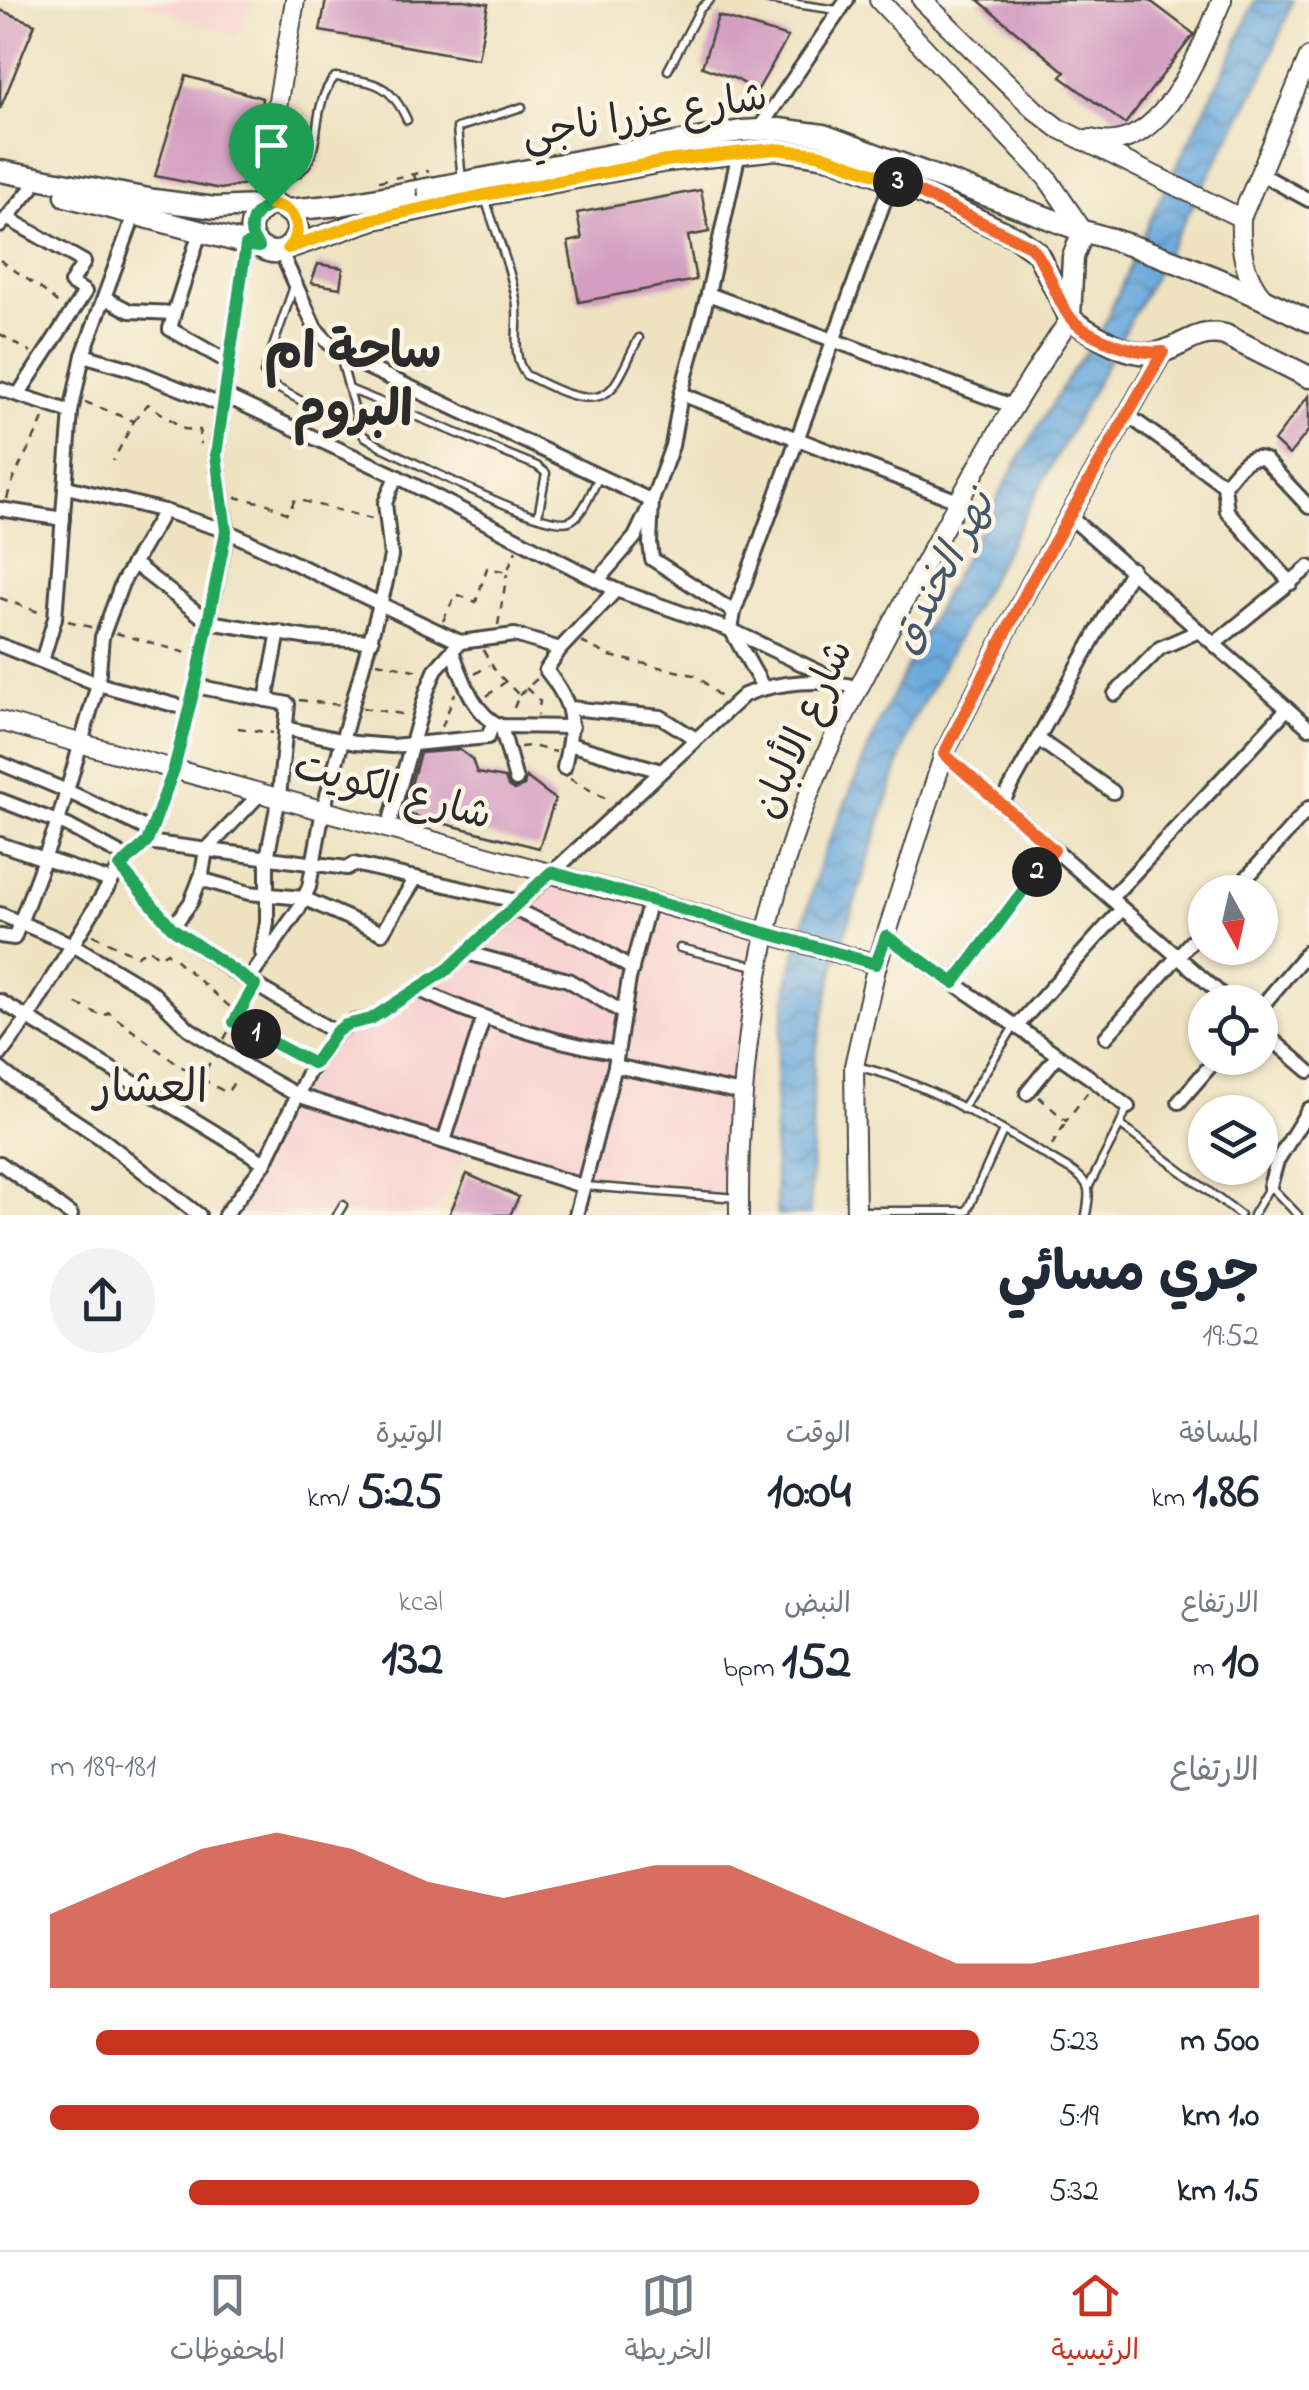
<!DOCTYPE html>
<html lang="ar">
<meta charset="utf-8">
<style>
:root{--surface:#fff;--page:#f2f2f3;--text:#1f2937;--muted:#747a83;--line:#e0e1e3;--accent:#c8321e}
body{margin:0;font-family:"Indie Flower","Playpen Sans Arabic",sans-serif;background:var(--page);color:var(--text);direction:rtl;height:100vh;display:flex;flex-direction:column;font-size:38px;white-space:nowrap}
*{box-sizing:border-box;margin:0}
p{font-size:32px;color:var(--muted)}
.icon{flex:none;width:55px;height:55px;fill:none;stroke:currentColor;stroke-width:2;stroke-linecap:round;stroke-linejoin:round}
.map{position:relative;height:1215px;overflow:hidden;direction:ltr}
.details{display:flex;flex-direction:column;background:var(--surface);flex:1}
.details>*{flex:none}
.needle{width:65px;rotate:172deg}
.tools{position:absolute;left:1188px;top:875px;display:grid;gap:20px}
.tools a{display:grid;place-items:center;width:90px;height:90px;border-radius:50%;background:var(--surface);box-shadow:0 2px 8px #0004;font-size:50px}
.pin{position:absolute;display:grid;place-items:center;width:85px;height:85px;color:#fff;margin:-102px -42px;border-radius:50% 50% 50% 0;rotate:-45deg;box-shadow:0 0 10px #0007}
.pin .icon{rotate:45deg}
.km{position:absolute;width:50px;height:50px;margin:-25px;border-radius:50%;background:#222;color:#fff;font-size:28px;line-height:50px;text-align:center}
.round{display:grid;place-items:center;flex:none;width:105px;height:105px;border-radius:52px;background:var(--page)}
.overview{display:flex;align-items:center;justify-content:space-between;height:170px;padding:0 50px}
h1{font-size:55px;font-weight:700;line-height:75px}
.metrics{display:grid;grid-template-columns:repeat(3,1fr);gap:15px;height:170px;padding:10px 50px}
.metrics div{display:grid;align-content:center}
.metrics b{font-size:50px;font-weight:700}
.metrics small{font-size:28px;font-weight:400}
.metrics p{font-size:28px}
.chart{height:280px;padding:20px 50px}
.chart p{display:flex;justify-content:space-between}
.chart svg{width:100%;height:180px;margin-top:10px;fill:var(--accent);opacity:.7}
ul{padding:0 50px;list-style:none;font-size:32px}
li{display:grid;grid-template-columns:160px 120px 1fr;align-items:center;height:75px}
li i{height:25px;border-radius:12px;background:var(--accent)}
.tabs{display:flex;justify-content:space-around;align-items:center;height:140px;border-top:2px solid var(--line);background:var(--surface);font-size:28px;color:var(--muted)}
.tabs a{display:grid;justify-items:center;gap:5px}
.tabs .selected{color:var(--accent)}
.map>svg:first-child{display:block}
.built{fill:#f7d0cf}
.water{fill:url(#water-waves);stroke:#4c6a84;stroke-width:2.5}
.building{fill:#d39ec1}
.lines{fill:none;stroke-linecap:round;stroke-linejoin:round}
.lane-casing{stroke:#484642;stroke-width:11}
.street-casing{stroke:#484642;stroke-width:18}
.secondary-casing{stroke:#484642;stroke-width:22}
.primary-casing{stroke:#484642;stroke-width:25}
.path{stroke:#484642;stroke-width:2.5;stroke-dasharray:8 8;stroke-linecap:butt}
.lane{stroke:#fff;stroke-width:6}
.street{stroke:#fff;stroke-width:12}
.secondary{stroke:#fff;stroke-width:18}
.primary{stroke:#fff;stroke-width:20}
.path-bridge{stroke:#484642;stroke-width:2.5;stroke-dasharray:8 8;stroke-linecap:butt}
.split-1-casing{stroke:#fff;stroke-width:20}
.split-2-casing{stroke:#fff;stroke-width:20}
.split-3-casing{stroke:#fff;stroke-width:20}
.split-4-casing{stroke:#fff;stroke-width:20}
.split-1{stroke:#22a559;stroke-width:12}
.split-2{stroke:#22a559;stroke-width:12}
.split-3{stroke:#f0652b;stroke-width:12}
.split-4{stroke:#f5b400;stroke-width:12}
.labels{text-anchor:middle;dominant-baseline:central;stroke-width:9;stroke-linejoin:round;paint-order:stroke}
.street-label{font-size:40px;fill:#2b2b2b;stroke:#fcf5e5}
.water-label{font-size:42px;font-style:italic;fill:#42576a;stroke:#fcf5e5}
.quarter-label{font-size:45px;fill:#2b2b2b;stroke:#fcf5e5}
.district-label{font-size:50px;font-weight:bold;fill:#2b2b2b;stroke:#fcf5e5}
</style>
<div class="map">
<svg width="1309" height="1215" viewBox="0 0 1309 1215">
<defs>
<pattern id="water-waves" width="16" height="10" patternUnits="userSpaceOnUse" patternTransform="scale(2.5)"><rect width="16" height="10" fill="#6caade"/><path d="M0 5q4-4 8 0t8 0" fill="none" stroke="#598bb4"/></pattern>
</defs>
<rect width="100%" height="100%" fill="#fcf5e5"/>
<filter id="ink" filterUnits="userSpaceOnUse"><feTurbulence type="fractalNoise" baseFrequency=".01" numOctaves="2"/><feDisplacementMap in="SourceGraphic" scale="20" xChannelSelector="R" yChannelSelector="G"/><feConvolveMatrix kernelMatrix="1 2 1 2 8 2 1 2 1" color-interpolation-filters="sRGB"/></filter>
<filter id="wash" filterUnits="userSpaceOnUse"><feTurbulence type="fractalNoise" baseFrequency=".0048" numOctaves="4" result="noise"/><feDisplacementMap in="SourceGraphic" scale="40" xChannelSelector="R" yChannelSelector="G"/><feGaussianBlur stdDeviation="2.25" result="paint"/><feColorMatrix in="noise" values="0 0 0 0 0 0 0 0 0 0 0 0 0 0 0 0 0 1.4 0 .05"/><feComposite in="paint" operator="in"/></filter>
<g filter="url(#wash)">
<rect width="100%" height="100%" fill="#eee2c1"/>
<g class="built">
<polygon points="137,0 253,0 237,37"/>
<polygon points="551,872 766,932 738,1198 582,1186 469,1149 433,1215 216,1215 336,1033 371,1019 466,953"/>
</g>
<polygon class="water" points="1255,0 1293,0 1266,70 911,725 834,968 814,1060 810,1215 777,1215 774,1156 777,1058 790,974 820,863 884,712 936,609 1018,461 1070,374 1102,330 1155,209 1231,57"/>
<g id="blocks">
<g class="building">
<polygon points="326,0 464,0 488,4 478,59 320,31"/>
<polygon points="978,0 1149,0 1194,34 1125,124 1061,77 1065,72"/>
<polygon points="0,10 35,24 0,109"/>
<polygon points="718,16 788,37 757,91 736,79 702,67"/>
<polygon points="186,76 262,98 257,173 245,184 221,189 155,176"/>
<polygon points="701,190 709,232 688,236 696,280 579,302 568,242 582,239 577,213"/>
<polygon points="318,264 343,268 340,288 311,283"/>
<polygon points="1309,395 1309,430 1289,455 1274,441"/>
<polygon points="460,750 472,759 477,773 505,778 508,786 514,790 524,786 526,777 555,799 539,848 403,813 420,753"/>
<polygon points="467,1174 519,1197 510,1215 449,1215"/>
</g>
</g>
</g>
<g filter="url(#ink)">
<use href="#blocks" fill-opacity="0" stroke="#484642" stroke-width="2.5"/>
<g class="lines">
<g class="lane-casing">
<g id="lane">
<polyline points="769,0 837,10"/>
<polyline points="668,70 700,9 710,0"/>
<path d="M273,181C334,176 303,112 335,77C374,82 390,82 407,120"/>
<polyline points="462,181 457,128 522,107"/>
<path d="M486,201C496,233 510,266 516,299C521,323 509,355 526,375C547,385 590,411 611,389C623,376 630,353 639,338"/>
<polyline points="294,286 264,373 270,384 311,406"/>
<path d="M340,356L360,430L364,436L382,447C413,461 543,530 569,521C583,517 592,489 599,477"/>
<polyline points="349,389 537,466 546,473 538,516"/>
<polyline points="680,948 759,967"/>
<path d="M855,1066C934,1083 1002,1131 1072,1171C1092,1184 1090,1192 1086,1215"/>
<polyline points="1127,1108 1120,1125 1240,1215"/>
<polyline points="962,1109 1015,1025"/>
<polyline points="585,1186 737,1198"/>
<polyline points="1089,1186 1120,1125"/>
<polyline points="861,1211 967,1211 1003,1131"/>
<polyline points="337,1215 343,1205"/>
<polyline points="1253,1215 1270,1186 1298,1215"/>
</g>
</g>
<g class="street-casing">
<g id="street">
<polyline points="759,129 847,0"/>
<polyline points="1259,173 1309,200"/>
<polyline points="7,218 84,262 71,283 85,292 18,395"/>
<polyline points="0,226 32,188"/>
<polyline points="281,252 315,328 339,354 652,501 650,543 652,559 734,612"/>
<polyline points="708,294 1012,406"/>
<polyline points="105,298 130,311 174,313 170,329 228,362"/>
<polyline points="174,313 200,232"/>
<polyline points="83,355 131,369 221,405"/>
<polyline points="0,389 71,412"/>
<polyline points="681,394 958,501"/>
<polyline points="223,395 396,476 616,590 731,630 763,687"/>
<polyline points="1126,414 1224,485"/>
<polyline points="67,487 164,511 227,531 460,642 515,635 560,649"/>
<polyline points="0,509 63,519"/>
<polyline points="1069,516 1309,728"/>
<polyline points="133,563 209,622 309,638 372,641"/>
<polyline points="598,580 635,537 652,501 672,446 681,394 708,294 739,152"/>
<path d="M1291,583L1227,511L1224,485C1236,472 1247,451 1265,460L1309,507"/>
<polyline points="1214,644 1309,567"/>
<polyline points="0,645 98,684 189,709"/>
<path d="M452,651C462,676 473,715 501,726L572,727"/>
<polyline points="42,661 55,618 71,412 83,355 135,213"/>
<polyline points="838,681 731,630 734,612 892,180"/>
<polyline points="195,686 288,704 279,797 267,858 267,922 262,953"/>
<polyline points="1115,694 1160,648 1199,631"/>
<polyline points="266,700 279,632"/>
<polyline points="570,708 661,717 696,739"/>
<polyline points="501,726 516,780"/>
<polyline points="285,728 355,743 392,746 488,737 493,723"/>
<polyline points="1038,739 1113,792"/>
<polyline points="569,744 661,771"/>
<polyline points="944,754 1230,1002"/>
<polyline points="0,763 67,791 151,831"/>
<path d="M564,768C573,722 577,709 546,670L560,649L616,590"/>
<polyline points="0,800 68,826 129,859"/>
<polyline points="1002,803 1132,569"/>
<polyline points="388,828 427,691 436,669 460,642"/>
<polyline points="147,842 347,868 354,864 520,902"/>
<polyline points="0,844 111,881"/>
<polyline points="120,867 172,928 234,972 336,1033"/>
<polyline points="200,879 249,893 303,898 382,933 416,878"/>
<polyline points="1234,892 1309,808"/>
<polyline points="1111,898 1287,709"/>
<polyline points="513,909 590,943 632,969"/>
<polyline points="0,914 73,945 152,992 188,1028 252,1070 297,1095 582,1186"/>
<polyline points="172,928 191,902 202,874 206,850 261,793"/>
<polyline points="0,936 14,938 20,923 58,822 98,684 102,637 122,583 164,511"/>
<polyline points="886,936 1088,1076 1128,1107"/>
<polyline points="467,953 568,980 624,1013"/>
<polyline points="248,981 298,910 309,887 323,810 385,586 391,556 385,503 396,476"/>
<polyline points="954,983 1054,849"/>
<path d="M420,990C483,1020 548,1041 617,1053"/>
<polyline points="0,1001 265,1163"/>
<polyline points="1260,1008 1309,950"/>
<polyline points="1017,1026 1122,909"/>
<polyline points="1260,1029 1309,1071"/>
<polyline points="1106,1037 1205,926"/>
<polyline points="0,1055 29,1016 120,867 147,842 174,769 198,673 227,531 216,455 246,245"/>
<polyline points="615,1066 742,1093"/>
<polyline points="0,1069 19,1084 101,1138 199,1215"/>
<polyline points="1027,1093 1058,1055"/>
<polyline points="1179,1102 1217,1058"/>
<polyline points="444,1141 483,1019"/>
<polyline points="0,1163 71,1215"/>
<polyline points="1270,1186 1277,1161 1309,1109"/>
<path d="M225,1215L265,1163L308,1073L336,1033L353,1022L371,1019L448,969L744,695C776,682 825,677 858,688"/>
<polyline points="576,1215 615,1066 629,979 650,900"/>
</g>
</g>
<g class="secondary-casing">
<g id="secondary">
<polyline points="879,0 1047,178 1083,231"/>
<path d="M922,0L1035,110L1058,128L1241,218C1240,248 1243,275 1264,299"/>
<path d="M1091,139C1161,160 1200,49 1222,0"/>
<polyline points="271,205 275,119 295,0"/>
<polyline points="1241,218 1309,57"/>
<polyline points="0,721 877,964"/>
<path d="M739,1215C738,1090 752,960 792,841C819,757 864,678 905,600C956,504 1008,409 1070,319"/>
<polyline points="856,1215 854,1066 877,964 944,754 1031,583 1163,352"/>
</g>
</g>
<g class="primary-casing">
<g id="primary">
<path d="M0,171L154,200L215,208L277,205L294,215L298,229C287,278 224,238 264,208"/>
<polyline points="66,196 259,247"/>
<path d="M288,210L340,205L741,131L779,129L823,135L1083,231C1157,251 1240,287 1309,321"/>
<polyline points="288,248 373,219 484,195 665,161 776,149 832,158 892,180 1016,237 1037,252 1070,319"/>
<polyline points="1070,317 1073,257 1083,231"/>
<path d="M1070,319C1093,334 1130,359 1158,353C1183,347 1198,328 1225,335L1309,377"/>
</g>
</g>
<g class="path">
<polyline points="379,181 429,171"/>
<polyline points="0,260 44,291 61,307"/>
<polyline points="0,334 31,353"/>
<polyline points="85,402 134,421 113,461"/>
<polyline points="134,421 148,404 184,429 200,430 198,443 202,443"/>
<polyline points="235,497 268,504 288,514 295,499 372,519"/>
<path d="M7,499C16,465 32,447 44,416"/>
<polyline points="0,598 41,613"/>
<polyline points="68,621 94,628"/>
<polyline points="443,621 456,594 476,602 487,568 507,572 516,550"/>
<polyline points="498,625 507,574"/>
<polyline points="116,633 190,654"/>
<polyline points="581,642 610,656 698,676 723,700"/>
<polyline points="483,650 496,672 519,695 512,713"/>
<polyline points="377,662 423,672"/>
<polyline points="475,674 489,665"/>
<polyline points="526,688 540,701 538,715"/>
<polyline points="519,695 538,678"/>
<polyline points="487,696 505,682"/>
<polyline points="299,700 340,705"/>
<polyline points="362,708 409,715"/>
<polyline points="442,727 455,693"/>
<polyline points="238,728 273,733"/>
<polyline points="520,747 532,746 556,752"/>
<polyline points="570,779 612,802"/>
<polyline points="93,935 137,956 149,949 159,957 167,952 237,1013"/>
<polyline points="77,1004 104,1017 108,1012 177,1064 201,1078 212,1059"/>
<polyline points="235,1023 303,1059"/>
<polyline points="224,1039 250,994"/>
<polyline points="202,1079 227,1093 237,1078"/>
<polyline points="1039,1097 1066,1121 1088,1092"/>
<polyline points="1052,1145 1066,1122"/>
</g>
<use href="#lane" class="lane"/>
<use href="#street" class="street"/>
<use href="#secondary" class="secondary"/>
<use href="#primary" class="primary"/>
<polyline class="path-bridge" points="414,173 422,218"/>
</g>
</g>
<g class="lines" filter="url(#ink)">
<g class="split-1-casing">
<path id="split-1" d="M256,1034L234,1022L255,985L172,928L120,867L147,842L174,769L198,673L226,531L216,455L246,245L259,247C244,231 251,212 271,205"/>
</g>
<g class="split-2-casing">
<polyline id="split-2" points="256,1034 314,1064 336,1032 346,1025 371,1019 448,969 551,872 876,964 886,936 954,983 1037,872"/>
</g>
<g class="split-3-casing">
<path id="split-3" d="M898,182L1030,246C1049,265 1053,294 1069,316C1083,336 1139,356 1163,352L1031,583L944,754L1054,850L1037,872"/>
</g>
<g class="split-4-casing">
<path id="split-4" d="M271,205C297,207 305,230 288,248L373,219L484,195L666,161L753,151L776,149L818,154L898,182"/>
</g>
<use href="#split-1" class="split-1"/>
<use href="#split-2" class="split-2"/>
<use href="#split-3" class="split-3"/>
<use href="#split-4" class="split-4"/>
</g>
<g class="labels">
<g class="street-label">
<text transform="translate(645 118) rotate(-9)">شارع عزرا ناجي</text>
<text transform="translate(805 730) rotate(-66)">شارع الألبان</text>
<text transform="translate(392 793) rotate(15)">شارع الكويت</text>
</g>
<g class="water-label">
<text transform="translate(944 573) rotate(-62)">نهر الخندق</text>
</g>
<g class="quarter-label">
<text x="151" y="1090">العشار</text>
</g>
<g class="district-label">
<text x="353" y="354">ساحة ام<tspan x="353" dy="58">البروم</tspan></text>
</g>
</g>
</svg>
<div class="tools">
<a><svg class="needle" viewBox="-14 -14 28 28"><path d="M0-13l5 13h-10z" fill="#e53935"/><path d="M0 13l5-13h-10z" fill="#747a83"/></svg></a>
<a><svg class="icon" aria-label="locate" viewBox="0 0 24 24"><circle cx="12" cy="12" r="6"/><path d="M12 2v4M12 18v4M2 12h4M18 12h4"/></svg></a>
<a><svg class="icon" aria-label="layers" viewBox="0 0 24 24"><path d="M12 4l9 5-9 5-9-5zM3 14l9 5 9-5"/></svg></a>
</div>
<div class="pin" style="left:271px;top:205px;background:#1e9e55"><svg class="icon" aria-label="arrive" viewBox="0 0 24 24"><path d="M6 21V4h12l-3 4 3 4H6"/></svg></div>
<b class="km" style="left:256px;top:1034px">1</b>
<b class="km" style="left:1037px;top:872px">2</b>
<b class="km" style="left:898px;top:182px">3</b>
</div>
<section class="details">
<div class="overview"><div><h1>جري مسائي</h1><p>19:52</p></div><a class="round"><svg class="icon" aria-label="share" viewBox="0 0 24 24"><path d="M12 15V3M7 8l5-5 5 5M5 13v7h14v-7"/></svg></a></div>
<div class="metrics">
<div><p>المسافة</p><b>1.86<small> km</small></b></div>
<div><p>الوقت</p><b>10:04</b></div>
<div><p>الوتيرة</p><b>5:25<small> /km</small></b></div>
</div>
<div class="metrics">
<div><p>الارتفاع</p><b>10<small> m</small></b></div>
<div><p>النبض</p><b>152<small> bpm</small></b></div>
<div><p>kcal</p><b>132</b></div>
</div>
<div class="chart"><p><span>الارتفاع</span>181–189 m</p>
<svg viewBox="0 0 160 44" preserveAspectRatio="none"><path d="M0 44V26L10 18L20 10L30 6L40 10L50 18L60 22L70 18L80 14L90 14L100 22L110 30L120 38L130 38L140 34L150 30L160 26V44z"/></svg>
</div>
<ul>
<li><b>500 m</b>5:23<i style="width:95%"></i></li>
<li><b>1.0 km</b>5:19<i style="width:100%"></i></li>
<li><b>1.5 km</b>5:32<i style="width:85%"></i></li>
</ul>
</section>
<nav class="tabs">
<a class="selected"><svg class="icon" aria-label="home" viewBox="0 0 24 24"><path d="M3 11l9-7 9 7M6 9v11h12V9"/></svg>الرئيسية</a>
<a><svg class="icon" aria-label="map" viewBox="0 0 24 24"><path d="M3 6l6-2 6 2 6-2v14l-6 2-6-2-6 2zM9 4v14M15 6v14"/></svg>الخريطة</a>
<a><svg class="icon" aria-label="saved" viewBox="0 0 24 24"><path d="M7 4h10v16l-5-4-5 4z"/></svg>المحفوظات</a>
</nav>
